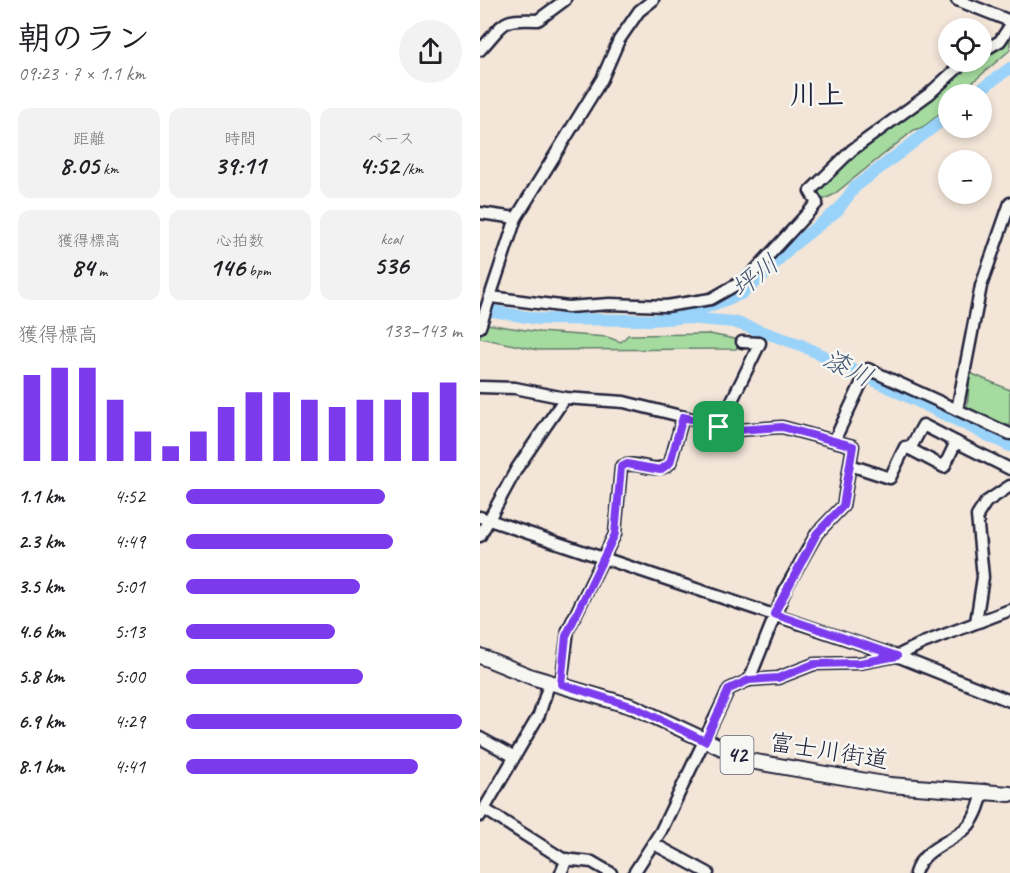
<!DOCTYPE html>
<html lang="ja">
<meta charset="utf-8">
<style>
:root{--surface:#fff;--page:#f2f2f2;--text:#202124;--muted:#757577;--accent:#7c3aed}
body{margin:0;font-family:Caveat,"Klee One",sans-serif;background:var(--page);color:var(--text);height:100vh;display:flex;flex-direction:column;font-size:22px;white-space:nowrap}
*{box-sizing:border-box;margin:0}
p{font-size:20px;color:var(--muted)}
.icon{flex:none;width:33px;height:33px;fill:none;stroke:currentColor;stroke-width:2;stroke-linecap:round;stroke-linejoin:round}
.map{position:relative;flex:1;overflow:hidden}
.drawer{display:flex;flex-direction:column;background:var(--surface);width:480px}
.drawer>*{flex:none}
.buttons{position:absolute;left:458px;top:18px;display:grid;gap:12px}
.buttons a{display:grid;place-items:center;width:54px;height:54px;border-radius:50%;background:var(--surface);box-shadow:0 3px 9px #0003;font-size:30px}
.pin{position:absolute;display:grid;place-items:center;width:51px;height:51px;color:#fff;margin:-26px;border-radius:12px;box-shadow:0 3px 9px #0006}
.round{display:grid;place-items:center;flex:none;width:63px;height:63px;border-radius:32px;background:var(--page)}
.overview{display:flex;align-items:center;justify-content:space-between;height:102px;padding:0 18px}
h1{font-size:33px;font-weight:800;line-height:45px}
.figures{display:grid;grid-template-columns:repeat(3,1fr);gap:9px;height:102px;padding:6px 18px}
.figures div{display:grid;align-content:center;border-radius:12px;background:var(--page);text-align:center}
.figures b{font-size:26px;font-weight:800}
.figures small{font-size:16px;font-weight:400}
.figures p{font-size:16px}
.chart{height:168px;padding:12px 18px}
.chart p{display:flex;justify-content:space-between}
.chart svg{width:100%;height:108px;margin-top:6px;stroke:var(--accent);stroke-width:6}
ul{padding:0 18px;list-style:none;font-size:20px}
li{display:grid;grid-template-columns:96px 72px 1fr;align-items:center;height:45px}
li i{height:15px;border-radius:8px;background:var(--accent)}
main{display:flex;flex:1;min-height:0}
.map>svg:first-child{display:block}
.green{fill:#a5db9f;stroke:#647e6d;stroke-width:1.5}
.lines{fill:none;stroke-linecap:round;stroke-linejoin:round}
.river{stroke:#9ad3fa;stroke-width:12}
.minor-casing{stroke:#22223b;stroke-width:15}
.major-casing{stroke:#22223b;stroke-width:18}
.minor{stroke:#f6f6f2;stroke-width:10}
.major{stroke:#f6f6f2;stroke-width:14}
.route-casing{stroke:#fff;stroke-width:12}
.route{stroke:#7c3aed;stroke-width:8}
.labels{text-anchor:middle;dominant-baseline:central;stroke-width:5;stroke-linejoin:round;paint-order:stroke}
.shield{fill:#f6f6f2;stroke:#626272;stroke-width:1.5}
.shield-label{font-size:22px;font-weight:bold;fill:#22223b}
.street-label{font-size:24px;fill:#22223b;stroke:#f6f6f2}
.water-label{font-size:26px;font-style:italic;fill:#465774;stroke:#f6f6f2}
.quarter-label{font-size:27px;font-weight:bold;fill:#22223b;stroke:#f6f6f2}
</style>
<main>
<section class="drawer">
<div class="overview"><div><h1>朝のラン</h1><p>09:23 · 7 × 1.1 km</p></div><a class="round"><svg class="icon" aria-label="share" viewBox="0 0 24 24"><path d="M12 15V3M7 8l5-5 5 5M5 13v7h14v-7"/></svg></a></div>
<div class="figures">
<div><p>距離</p><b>8.05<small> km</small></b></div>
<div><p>時間</p><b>39:11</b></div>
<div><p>ペース</p><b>4:52<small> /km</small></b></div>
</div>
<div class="figures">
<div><p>獲得標高</p><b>84<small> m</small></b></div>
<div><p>心拍数</p><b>146<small> bpm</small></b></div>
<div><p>kcal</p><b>536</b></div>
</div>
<div class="chart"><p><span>獲得標高</span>133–143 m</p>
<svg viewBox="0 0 160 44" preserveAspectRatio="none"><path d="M5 44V9M15 44V6M25 44V6M35 44V19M45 44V32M55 44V38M65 44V32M75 44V22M85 44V16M95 44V16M105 44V19M115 44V22M125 44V19M135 44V19M145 44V16M155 44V12"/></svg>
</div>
<ul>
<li><b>1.1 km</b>4:52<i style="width:72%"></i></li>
<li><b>2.3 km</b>4:49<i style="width:75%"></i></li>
<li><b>3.5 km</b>5:01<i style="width:63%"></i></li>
<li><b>4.6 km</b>5:13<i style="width:54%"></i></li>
<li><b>5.8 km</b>5:00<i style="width:64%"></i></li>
<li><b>6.9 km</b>4:29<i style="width:100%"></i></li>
<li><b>8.1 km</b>4:41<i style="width:84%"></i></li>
</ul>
</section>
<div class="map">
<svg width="530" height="873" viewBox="0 0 530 873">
<rect width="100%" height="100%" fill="#f3e5d8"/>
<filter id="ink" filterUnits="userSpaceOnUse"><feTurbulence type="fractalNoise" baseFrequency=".0167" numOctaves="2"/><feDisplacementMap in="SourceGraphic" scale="12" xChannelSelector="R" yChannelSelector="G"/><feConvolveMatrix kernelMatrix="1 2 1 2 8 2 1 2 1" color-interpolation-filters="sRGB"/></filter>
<g filter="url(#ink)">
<g class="green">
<path d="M530,33V50L479,94H468V105C458,114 448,127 434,130L353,195L340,201L334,190L373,150L488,62H501V54Z"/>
<polygon points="0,323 59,332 127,337 141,342 148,335 230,334 259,340 260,344 256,349 58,350 0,338"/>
<polygon points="490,373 530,390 530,429 487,410"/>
</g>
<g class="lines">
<g class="river">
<polyline points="494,94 530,68"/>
<polyline points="0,309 59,319 170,320 199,318 261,294 283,276 311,247 358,210 375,187 468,116"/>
<polyline points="206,318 254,322 321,345 530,446"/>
</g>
<g class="minor-casing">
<g id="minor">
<polyline points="477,0 530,21"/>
<path d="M0,50C26,23 18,18 58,20L85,0"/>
<polyline points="501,52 520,41 530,26"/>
<polyline points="0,213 36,218"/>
<polyline points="11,297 88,307 130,304 186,306 231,299 268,278 337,203 330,191 372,150 449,94 484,62"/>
<polyline points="0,327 36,218 122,79 139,40 159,11 173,0"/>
<polyline points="0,387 35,388 85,398 144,402 257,430 302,427 373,446 363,506 337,533 306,588 269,680 249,689 246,695 181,831 154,873"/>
<polyline points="477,410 501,286 530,203"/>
<polyline points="239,427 280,343 262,342"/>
<polyline points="354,441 388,369 530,434"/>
<polyline points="430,449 464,467 476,442 530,469"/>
<polyline points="370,465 410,478 425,447 430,449 443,425 476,442"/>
<polyline points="0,517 417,656 530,701"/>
<polyline points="0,536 37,468 85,398"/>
<polyline points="496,622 503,577 497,516 506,502 530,486"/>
<polyline points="269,680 298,678 334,664 380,663 417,656 443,643 530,610"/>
<path d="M81,684L88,630L135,534L141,467C156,458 175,477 190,463L203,417"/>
<polyline points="0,738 33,756"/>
<polyline points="4,809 83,859 112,862 131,873"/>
<polyline points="0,816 59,715 70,681"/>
<polyline points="174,844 228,873"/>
<polyline points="81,873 87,859"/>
<path d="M435,873C443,848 469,844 486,828C496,819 500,803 504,790"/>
</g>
</g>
<g class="major-casing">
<polyline id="major" points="0,656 52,677 154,707 270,761 410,785 530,794"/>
</g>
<use href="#minor" class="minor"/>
<use href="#major" class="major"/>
</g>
</g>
<g class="lines" filter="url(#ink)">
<g class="route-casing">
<polygon id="route" points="203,417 257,430 302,427 373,446 363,506 337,533 294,614 417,656 380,663 334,664 298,678 269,680 249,689 225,741 154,707 81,684 86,636 135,534 141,467 147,464 180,470 190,463"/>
</g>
<use href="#route" class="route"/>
</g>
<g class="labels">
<rect class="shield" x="240.5" y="736" width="33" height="38" rx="4.5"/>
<g class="shield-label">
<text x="257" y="755">42</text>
</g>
<g class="street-label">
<text transform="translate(349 751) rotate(9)">富士川街道</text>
</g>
<g class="water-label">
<text transform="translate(275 276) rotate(-38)">坪川</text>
<text transform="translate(368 368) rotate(26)">漆川</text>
</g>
<g class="quarter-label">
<text x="337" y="95">川上</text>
</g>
</g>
</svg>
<div class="buttons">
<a><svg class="icon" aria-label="locate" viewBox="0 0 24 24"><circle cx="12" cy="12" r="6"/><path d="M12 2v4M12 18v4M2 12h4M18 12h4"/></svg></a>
<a>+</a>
<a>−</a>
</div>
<div class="pin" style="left:239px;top:427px;background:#1e9e55"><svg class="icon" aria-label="arrive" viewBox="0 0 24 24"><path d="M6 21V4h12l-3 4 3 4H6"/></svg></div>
</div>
</main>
